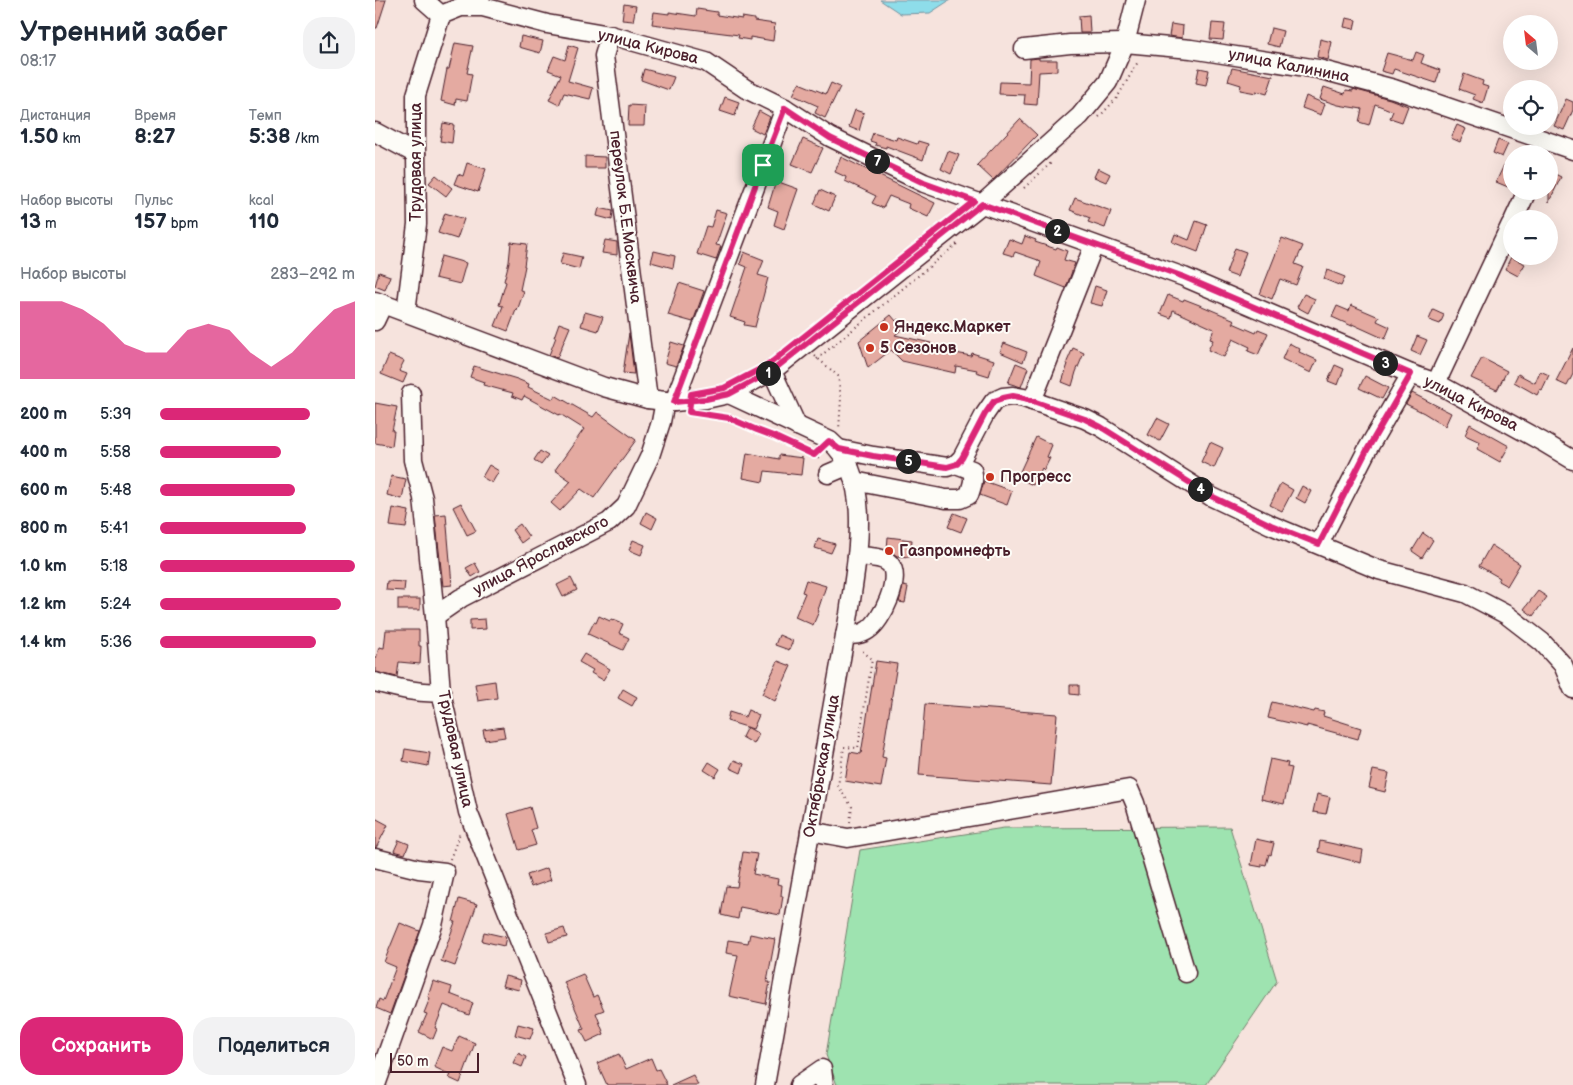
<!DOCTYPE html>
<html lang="ru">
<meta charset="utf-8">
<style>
:root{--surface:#fff;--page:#f2f2f3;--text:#1f2937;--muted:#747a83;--accent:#db2777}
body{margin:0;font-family:"Balsamiq Sans",sans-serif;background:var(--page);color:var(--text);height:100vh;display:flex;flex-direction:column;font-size:19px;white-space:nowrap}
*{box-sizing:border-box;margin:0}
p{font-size:16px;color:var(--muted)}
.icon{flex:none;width:28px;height:28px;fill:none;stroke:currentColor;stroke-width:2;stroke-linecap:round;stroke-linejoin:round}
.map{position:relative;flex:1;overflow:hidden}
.panel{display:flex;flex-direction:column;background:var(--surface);width:375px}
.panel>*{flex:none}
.needle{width:32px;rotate:332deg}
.controls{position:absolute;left:1128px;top:15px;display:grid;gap:10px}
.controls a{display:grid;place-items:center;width:55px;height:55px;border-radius:50%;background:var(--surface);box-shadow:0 5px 20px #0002;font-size:25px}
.scale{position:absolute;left:15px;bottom:12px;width:89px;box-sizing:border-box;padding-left:5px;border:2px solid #4a1f2b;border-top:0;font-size:14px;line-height:18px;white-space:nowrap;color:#4a1f2b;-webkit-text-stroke:4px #fdfcf7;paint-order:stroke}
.pin{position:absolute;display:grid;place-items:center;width:42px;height:42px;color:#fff;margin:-21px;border-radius:10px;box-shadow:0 2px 8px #0006}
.km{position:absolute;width:25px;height:25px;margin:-12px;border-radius:50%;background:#222;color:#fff;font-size:14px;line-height:25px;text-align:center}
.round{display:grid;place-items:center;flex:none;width:52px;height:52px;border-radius:20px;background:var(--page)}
.summary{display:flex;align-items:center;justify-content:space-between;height:85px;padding:0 20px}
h1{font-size:28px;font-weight:600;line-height:38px}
.stats{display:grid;grid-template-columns:repeat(3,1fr);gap:8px;height:85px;padding:5px 20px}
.stats div{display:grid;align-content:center}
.stats b{font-size:21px;font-weight:600}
.stats small{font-size:14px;font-weight:400}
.stats p{font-size:14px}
.chart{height:140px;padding:10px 20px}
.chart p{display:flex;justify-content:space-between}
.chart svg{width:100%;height:90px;margin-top:5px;fill:var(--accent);opacity:.7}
.button{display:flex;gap:10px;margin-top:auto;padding:10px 20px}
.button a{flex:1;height:58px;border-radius:20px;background:var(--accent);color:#fff;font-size:20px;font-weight:600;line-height:58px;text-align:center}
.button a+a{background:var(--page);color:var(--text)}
ul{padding:0 20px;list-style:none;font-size:16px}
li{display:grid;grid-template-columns:80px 60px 1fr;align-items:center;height:38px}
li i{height:12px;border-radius:6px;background:var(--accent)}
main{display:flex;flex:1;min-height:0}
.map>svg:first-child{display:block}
.green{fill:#9ee3b0;stroke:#74816e}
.water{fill:#8eddea;stroke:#73919e}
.building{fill:#e4aaa1;stroke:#4a1f2b}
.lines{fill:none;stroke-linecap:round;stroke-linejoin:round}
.minor-casing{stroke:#4a1f2b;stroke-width:21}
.path{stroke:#4a1f2b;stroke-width:2;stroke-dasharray:1 4;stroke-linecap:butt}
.minor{stroke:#fdfcf7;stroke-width:18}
.route-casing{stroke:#fff;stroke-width:10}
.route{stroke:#db2777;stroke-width:6}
.poi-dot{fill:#c8321e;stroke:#fdfcf7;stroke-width:2}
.labels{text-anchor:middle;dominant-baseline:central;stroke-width:4;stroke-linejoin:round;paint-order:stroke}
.street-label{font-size:16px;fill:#4a1f2b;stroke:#fdfcf7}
.poi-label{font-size:16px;font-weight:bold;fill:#4a1f2b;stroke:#fdfcf7;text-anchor:start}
</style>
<main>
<section class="panel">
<div class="summary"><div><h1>Утренний забег</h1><p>08:17</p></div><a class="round"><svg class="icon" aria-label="share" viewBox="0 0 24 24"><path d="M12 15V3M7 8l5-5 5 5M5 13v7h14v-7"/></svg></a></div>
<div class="stats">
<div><p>Дистанция</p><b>1.50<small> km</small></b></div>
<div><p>Время</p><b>8:27</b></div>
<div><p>Темп</p><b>5:38<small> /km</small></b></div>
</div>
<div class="stats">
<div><p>Набор высоты</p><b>13<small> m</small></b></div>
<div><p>Пульс</p><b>157<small> bpm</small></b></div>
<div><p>kcal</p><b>110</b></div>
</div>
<div class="chart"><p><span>Набор высоты</span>283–292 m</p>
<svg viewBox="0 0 160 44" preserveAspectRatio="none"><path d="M0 44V6L10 6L20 6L30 10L40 17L50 27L60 31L70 31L80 20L90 17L100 20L110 31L120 38L130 31L140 20L150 10L160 6V44z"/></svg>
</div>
<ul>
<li><b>200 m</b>5:39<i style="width:77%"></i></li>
<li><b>400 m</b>5:58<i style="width:62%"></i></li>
<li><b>600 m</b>5:48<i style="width:69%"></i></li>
<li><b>800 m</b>5:41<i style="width:75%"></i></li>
<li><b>1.0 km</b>5:18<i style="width:100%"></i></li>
<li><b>1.2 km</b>5:24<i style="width:93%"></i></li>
<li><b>1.4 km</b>5:36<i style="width:80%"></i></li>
</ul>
<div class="button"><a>Сохранить</a><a>Поделиться</a></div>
</section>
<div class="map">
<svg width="1198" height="1085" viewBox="0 0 1198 1085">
<rect width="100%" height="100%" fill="#f6e3dd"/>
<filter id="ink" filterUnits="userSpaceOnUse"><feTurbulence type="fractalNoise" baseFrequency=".02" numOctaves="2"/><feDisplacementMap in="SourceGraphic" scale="10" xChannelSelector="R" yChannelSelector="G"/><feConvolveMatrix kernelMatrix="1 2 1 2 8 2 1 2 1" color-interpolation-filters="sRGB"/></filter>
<g filter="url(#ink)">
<polygon class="green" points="855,827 902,981 831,1085 462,1085 451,1055 485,850 629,828"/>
<polygon class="water" points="505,0 575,0 555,13 526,14"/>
<g class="building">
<polygon points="0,0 11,0 2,28 0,28"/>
<polygon points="249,4 261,6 258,21 247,20"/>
<polygon points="322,9 342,12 342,15 367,19 367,17 379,19 379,21 400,24 398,41 375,37 375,40 363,38 364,35 277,24 279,12 294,14 294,12 321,16"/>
<polygon points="714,15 715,33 705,33 704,16"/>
<polygon points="971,18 981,20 979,29 969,27"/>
<polygon points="837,23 850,24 848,40 835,39"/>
<polygon points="796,24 808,26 807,38 794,36"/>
<polygon points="896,28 908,31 904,47 892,44"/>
<polygon points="146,36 168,41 165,53 144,47"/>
<polygon points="945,39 957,42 953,60 942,57"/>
<polygon points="80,43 98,46 92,73 97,74 92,101 81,99 80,105 66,101 72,69 74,69"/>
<polygon points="194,45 203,48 193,81 218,88 215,99 189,93 184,105 174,100 186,75 173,70 179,56 190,60"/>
<polygon points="1041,52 1049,55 1046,63 1065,70 1061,83 1019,69 1017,74 1006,71 1012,53 1038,60"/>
<polygon points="664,58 664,60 682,60 682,71 664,72 662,105 649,104 650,95 624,94 625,82 654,83 655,59"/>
<polygon points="824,68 834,70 831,85 821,83"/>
<polygon points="857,68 898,76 892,94 881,91 881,93 865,90 866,85 853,81"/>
<polygon points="269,69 299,77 294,90 266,80"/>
<polygon points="1089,74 1108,81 1107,85 1113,87 1108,103 1098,99 1100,95 1084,89"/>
<polygon points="424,83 451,94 456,83 465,87 450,118 440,113 443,106 418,95"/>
<polygon points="949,87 970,94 971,90 978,91 978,89 1015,99 1033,106 1027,122 1015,118 1018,111 1000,104 994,125 984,122 987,109 963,105 945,99"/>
<polygon points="931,96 950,104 946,115 927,108"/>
<polygon points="350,97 364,102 360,116 345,111"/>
<polygon points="1191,99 1198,102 1198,110 1189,130 1179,126"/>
<polygon points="254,105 270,106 269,126 253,126"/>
<polygon points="480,110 489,113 484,131 474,127"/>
<polygon points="384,111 395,117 388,134 376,128"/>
<polygon points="645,119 662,135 618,180 602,165"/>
<polygon points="68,123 79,125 77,143 65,141"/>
<polygon points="1082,125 1091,129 1085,142 1076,138"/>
<polygon points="498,133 521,140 522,137 542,144 543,141 553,144 548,160 511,146 511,148 500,145 501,143 495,141"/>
<polygon points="428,139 448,148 437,172 417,164"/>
<polygon points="1123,140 1133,144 1127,157 1118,153"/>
<polygon points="573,151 584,155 576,174 566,169"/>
<polygon points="210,156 230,157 230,168 210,168"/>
<polygon points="466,157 560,203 553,217 533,208 534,204 514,196 508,208 497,203 501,196 470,181 471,177 460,172"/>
<polygon points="92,163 111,169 103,192 79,184 83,174 88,176"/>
<polygon points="1129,165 1136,168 1136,180 1133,187 1121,182"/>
<polygon points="723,168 735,174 731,182 719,177"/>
<polygon points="1174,171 1186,177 1174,202"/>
<polygon points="61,175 77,188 71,196 54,183"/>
<polygon points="401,181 423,189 409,229 399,225 403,211 393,207"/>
<polygon points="445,190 460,197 454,211 439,204"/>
<polygon points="700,198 736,211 730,228 713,222 715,218 695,210"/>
<polygon points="224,208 238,211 237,220 222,216"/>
<polygon points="341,210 352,213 341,245 346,246 341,260 322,254 331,226 336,227"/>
<polygon points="70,213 89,219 82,239 63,233"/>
<polygon points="821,221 832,225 823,252 797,242 800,234 814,240"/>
<polygon points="650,236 661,240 660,242 681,249 682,247 692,251 689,260 700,263 691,288 661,276 666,262 663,261 663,260 640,252 638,256 628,253 634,239 647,244"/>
<polygon points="907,238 928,246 920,264 928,267 921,285 905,279 897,299 885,294"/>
<polygon points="230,240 242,242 242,255 227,253"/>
<polygon points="136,242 152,244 149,266 150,266 145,290 149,291 142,311 141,310 133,331 120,326 128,306 124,305 131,282 129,281 134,262"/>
<polygon points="860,248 871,252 862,277 851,273"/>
<polygon points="279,251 300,256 298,268 276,262"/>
<polygon points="369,252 389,260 383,275 393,278 380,327 369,325 370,322 355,317 372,267 365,264"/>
<polygon points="188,253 207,257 204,269 185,264"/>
<polygon points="66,256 91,263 85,284 60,278"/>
<polygon points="1136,257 1150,264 1143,276 1130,269"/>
<polygon points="952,270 970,277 966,286 949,279"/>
<polygon points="4,272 15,276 10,290 0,286"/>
<polygon points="304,283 329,291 318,322 293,315"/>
<polygon points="720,286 732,290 727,306 715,303"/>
<polygon points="929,294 940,299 933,313 922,307"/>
<polygon points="793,295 808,301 809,299 827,306 860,320 858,323 881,333 883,329 893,333 883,355 873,351 875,347 858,339 849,357 833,350 838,340 835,339 839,329 798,310 796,318 785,314"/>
<polygon points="976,305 1004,317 1002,321 1015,327 1010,339 977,324 977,326 957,317 962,306 974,311"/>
<polygon points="1058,310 1069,315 1065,324 1054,320"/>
<polygon points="210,312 228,317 223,331 206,326"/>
<polygon points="516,315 521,321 523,319 530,327 520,335 556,343 555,348 596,356 597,353 619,360 614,376 601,372 602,370 581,366 580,373 527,361 516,350 493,368 484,341"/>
<polygon points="184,323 195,327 182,358 174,355 181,337 179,337"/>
<polygon points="254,333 259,374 248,373"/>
<polygon points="1042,336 1052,340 1045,355 1036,351"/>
<polygon points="296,342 309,346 301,366 290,363"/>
<polygon points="629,343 652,352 648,362 625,352"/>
<polygon points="914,343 925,349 924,352 942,360 936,373 907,359"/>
<polygon points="698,348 709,353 701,372 697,386 687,382 693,364 691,364"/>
<polygon points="1198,348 1198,374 1192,386 1181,381"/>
<polygon points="14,355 29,361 24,371 32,374 28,383 6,374"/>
<polygon points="1107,358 1132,371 1122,390 1096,378"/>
<polygon points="641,363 653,368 646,387 633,383"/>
<polygon points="960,365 969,369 963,385 953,381"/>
<polygon points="99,366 142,379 154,384 153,387 178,399 180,395 218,417 222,412 261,440 219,498 206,489 185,511 176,503 196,481 180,470 209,429 185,414 184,415 149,396 147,400 137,396 138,393 108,385 109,382 95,377"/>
<polygon points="1165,371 1174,375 1167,390 1165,389 1162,395 1139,382 1143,374 1160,383"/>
<polygon points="990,376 1013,388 1007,399 984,388"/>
<polygon points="1037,393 1076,413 1070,426 1049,413 1031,404"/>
<polygon points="0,403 22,407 17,431 19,431 17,446 0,443"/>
<polygon points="782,418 794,424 785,441 773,435"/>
<polygon points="1095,424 1134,446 1125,462 1102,449 1105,442 1090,435"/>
<polygon points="661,437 677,445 672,457 675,458 669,470 667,468 658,485 642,478"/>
<polygon points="835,442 848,448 839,468 826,462"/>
<polygon points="165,451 173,456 166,465 159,460"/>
<polygon points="372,453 404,459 404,455 428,458 426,475 390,471 388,482 368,478"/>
<polygon points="114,465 124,471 117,483 107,477"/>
<polygon points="16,476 31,479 27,499 12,495"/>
<polygon points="609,481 637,491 632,505 605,495"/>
<polygon points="906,483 918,490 907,511 895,505"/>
<polygon points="927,486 936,491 930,503 921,498"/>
<polygon points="86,503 101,531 92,535 78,507"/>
<polygon points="18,508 34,511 31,528 15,526"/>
<polygon points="271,512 282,518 277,529 266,523"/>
<polygon points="579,513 592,518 586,532 573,527"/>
<polygon points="71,514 77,585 68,586 60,515"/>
<polygon points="145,524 154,537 146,543 137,530"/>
<polygon points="1048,533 1058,540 1047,558 1037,551"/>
<polygon points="513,537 537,540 535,557 522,556 512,550"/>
<polygon points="443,539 460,544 456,553 440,548"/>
<polygon points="258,540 270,545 266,555 254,550"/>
<polygon points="1116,545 1145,564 1132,586 1123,581 1125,578 1104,566"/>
<polygon points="100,563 105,572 97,577 91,568"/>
<polygon points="196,578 202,590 188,597 182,585"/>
<polygon points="431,580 451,586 443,610 444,611 438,625 420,617 430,593 427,592"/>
<polygon points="12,581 30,582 29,591 11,590"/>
<polygon points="528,586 533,587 530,603 524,602"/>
<polygon points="1163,591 1172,597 1158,616 1149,609"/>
<rect x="23" y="599" width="22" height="11"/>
<polygon points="224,616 235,621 236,619 248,624 244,633 254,638 248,650 213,634 219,622 221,623"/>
<polygon points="110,619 111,629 95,630 95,620"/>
<polygon points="11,630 44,630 44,646 46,646 45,664 24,662 22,677 0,672 0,659 1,659 4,647 9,648"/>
<polygon points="404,635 418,641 414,650 400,645"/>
<polygon points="209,654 235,669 228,680 216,673 218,670 204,662"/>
<polygon points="403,661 416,666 400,701 387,694"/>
<polygon points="501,661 522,664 507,757 511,758 506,787 470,781 475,752 486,754"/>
<polygon points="120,681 122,698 103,701 100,684"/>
<polygon points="695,685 704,685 704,695 695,694"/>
<polygon points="248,689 262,697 257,706 243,698"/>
<polygon points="897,702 939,712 940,710 949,712 948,716 986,728 983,739 932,725 932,727 893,718"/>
<polygon points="550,704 682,714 676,785 544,775"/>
<polygon points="373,710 384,715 378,729 352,721 354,712 370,717"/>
<polygon points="128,727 130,737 110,740 108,730"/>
<polygon points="372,727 384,734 379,744 367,737"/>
<polygon points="30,749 55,753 53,766 28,761"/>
<polygon points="895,759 913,763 912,767 917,768 909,804 886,799"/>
<polygon points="359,760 369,764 366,773 355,768"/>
<polygon points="334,762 345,769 340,777 329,770"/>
<polygon points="998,770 1014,773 1010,792 994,788"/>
<polygon points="942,794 955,797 951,814 938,812"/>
<polygon points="155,807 161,828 156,830 161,845 144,850 133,814"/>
<polygon points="0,818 13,825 1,848 0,848"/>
<polygon points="881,839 899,843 896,855 894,854 891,865 887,864 887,867 876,865"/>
<polygon points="24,840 34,844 30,854 19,851"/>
<polygon points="945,841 988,850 986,863 943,852"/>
<polygon points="368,852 382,854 378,874 403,879 402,884 407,885 406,896 408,896 405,915 365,907 363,919 346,915 351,886 362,887"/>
<polygon points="172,868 176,880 156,887 152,875"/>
<polygon points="84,899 102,904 80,966 66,961 80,922 78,922"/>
<polygon points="25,923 45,931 15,1014 1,1008 4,999 8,1001 21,967 9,962"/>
<polygon points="189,928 192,937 174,942 171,933"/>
<polygon points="109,932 131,937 129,946 107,941"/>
<polygon points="375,934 400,939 392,982 395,982 391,1004 354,996 363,955 351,953 353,940 373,943"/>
<polygon points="208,974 218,997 222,995 229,1010 221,1013 229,1034 212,1042 206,1030 209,1029 189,982"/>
<polygon points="130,976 146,980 144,990 127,986"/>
<polygon points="58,981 77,987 75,994 98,1003 94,1015 69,1005 60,1028 62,1029 58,1039 44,1032 52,1014 49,1013 55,998 53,997"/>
<polygon points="143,1024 159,1028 155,1039 140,1035"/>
<polygon points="84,1036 100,1043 85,1083 74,1078 76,1075 59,1067 67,1047 77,1051"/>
<polygon points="143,1053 151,1057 147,1067 138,1063"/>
<polygon points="244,1054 251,1069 276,1058 281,1070 284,1069 292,1085 232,1085 222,1063"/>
<polygon points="318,1075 323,1085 296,1085"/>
</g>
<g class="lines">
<g class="minor-casing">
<g id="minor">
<polyline points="49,0 66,15 86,7 108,7 172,24 235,35 331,62 371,89 410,108 455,137 549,183 809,277 1036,374 1061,383 1168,442 1198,460"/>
<polyline points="235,35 229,56 273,399"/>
<polyline points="649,49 695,44 750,43 816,49 943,69 1019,89 1198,150"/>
<polyline points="0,132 41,154"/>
<polyline points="1139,219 1152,191"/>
<polyline points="0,301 229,387 273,399 299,402 331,399 354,394 397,371 607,204 705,116 733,82 750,43 761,0"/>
<polyline points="31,312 42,224 41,154 41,95 66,15"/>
<polyline points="0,321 8,304"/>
<polyline points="397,371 422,426"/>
<polyline points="1061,383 1136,224"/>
<polyline points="36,394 38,460 48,498 60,616 66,692 93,812 202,1085"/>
<path d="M354,394L455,441C500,479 481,562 474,614L390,1085"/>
<polyline points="657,401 719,245"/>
<polyline points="299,402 410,108"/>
<polyline points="464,449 498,456 572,467 581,464 587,458 610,414 619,401 628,397 638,396 649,398 710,419 726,427 835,496 896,525 1004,570 1090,593 1132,615 1167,642 1188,665 1198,689"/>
<polyline points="453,474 474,465"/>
<path d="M479,481L571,499H585L594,495C597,486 600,479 597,470L581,464"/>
<polyline points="944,544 992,450 1036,374"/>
<polyline points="60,616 86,598 234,522 251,506 275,456 286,422 290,401"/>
<path d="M470,635C479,635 486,635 493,630C507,621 527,579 515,564C508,556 491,557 482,556"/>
<path d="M0,682C22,688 43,694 66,692"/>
<polyline points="435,831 473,838 754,789 760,803 811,973"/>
<polyline points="0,858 44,869 70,872 58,925 1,1085"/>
<polyline points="424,1085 447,1069 449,1085"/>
</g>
</g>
<g class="path">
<polyline points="724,117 742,98 764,60"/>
<polyline points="649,188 677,162"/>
<polyline points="440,356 463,376 466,398 464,430"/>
<polyline points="442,359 582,244"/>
<polyline points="329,414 354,418 381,431 398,436 439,455 442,452"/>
<polyline points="439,455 447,461"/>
<polyline points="475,822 477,807 463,786 469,747 483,748 497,659 485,649"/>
<polyline points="75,859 85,833"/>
</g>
<use href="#minor" class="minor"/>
</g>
</g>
<g class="lines" filter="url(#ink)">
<g class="route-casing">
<polyline id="route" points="388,165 299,402 331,399 354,394 397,371 607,204 809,277 1036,374 992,450 944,544 896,525 836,496 726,427 710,419 649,398 638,396 628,398 619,401 610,414 587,458 582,464 572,467 498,456 464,449 454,441 439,455 398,436 382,430 354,418 314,412 316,394 349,388 393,365 599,201 549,183 455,138 410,108 388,165"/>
</g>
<use href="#route" class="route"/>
</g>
<g class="poi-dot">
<circle cx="509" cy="327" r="5"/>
<circle cx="495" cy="348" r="5"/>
<circle cx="615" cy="477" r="5"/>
<circle cx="514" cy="551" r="5"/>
</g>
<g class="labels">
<g class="street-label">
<text transform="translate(273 47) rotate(14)">улица Кирова</text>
<text transform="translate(914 66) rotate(11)">улица Калинина</text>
<text transform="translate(41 162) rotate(-90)">Трудовая улица</text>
<text transform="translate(250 217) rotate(83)">переулок Б.Е.Москвича</text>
<text transform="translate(1096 404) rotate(27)">улица Кирова</text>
<text transform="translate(166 556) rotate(-28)">улица Ярославского</text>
<text transform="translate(80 749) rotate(78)">Трудовая улица</text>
<text transform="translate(447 766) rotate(-80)">Октябрьская улица</text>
</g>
<g class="poi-label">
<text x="519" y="327">Яндекс.Маркет</text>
<text x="505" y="348">5 Сезонов</text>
<text x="625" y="477">Прогресс</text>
<text x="524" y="551">Газпромнефть</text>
</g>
</g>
</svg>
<div class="controls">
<a><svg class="needle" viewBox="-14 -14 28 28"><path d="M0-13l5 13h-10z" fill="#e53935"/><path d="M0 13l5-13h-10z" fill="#747a83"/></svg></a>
<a><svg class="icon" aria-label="locate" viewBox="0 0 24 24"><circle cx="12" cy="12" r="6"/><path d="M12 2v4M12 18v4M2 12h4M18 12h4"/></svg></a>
<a>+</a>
<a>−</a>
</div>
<div class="scale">50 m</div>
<div class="pin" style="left:388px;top:165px;background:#1e9e55"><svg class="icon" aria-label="arrive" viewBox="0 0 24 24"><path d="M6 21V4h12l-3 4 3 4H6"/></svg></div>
<b class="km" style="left:393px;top:373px">1</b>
<b class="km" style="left:682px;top:231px">2</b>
<b class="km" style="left:1010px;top:363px">3</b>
<b class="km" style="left:825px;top:489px">4</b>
<b class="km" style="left:533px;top:461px">5</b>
<b class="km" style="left:502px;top:161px">7</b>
</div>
</main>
